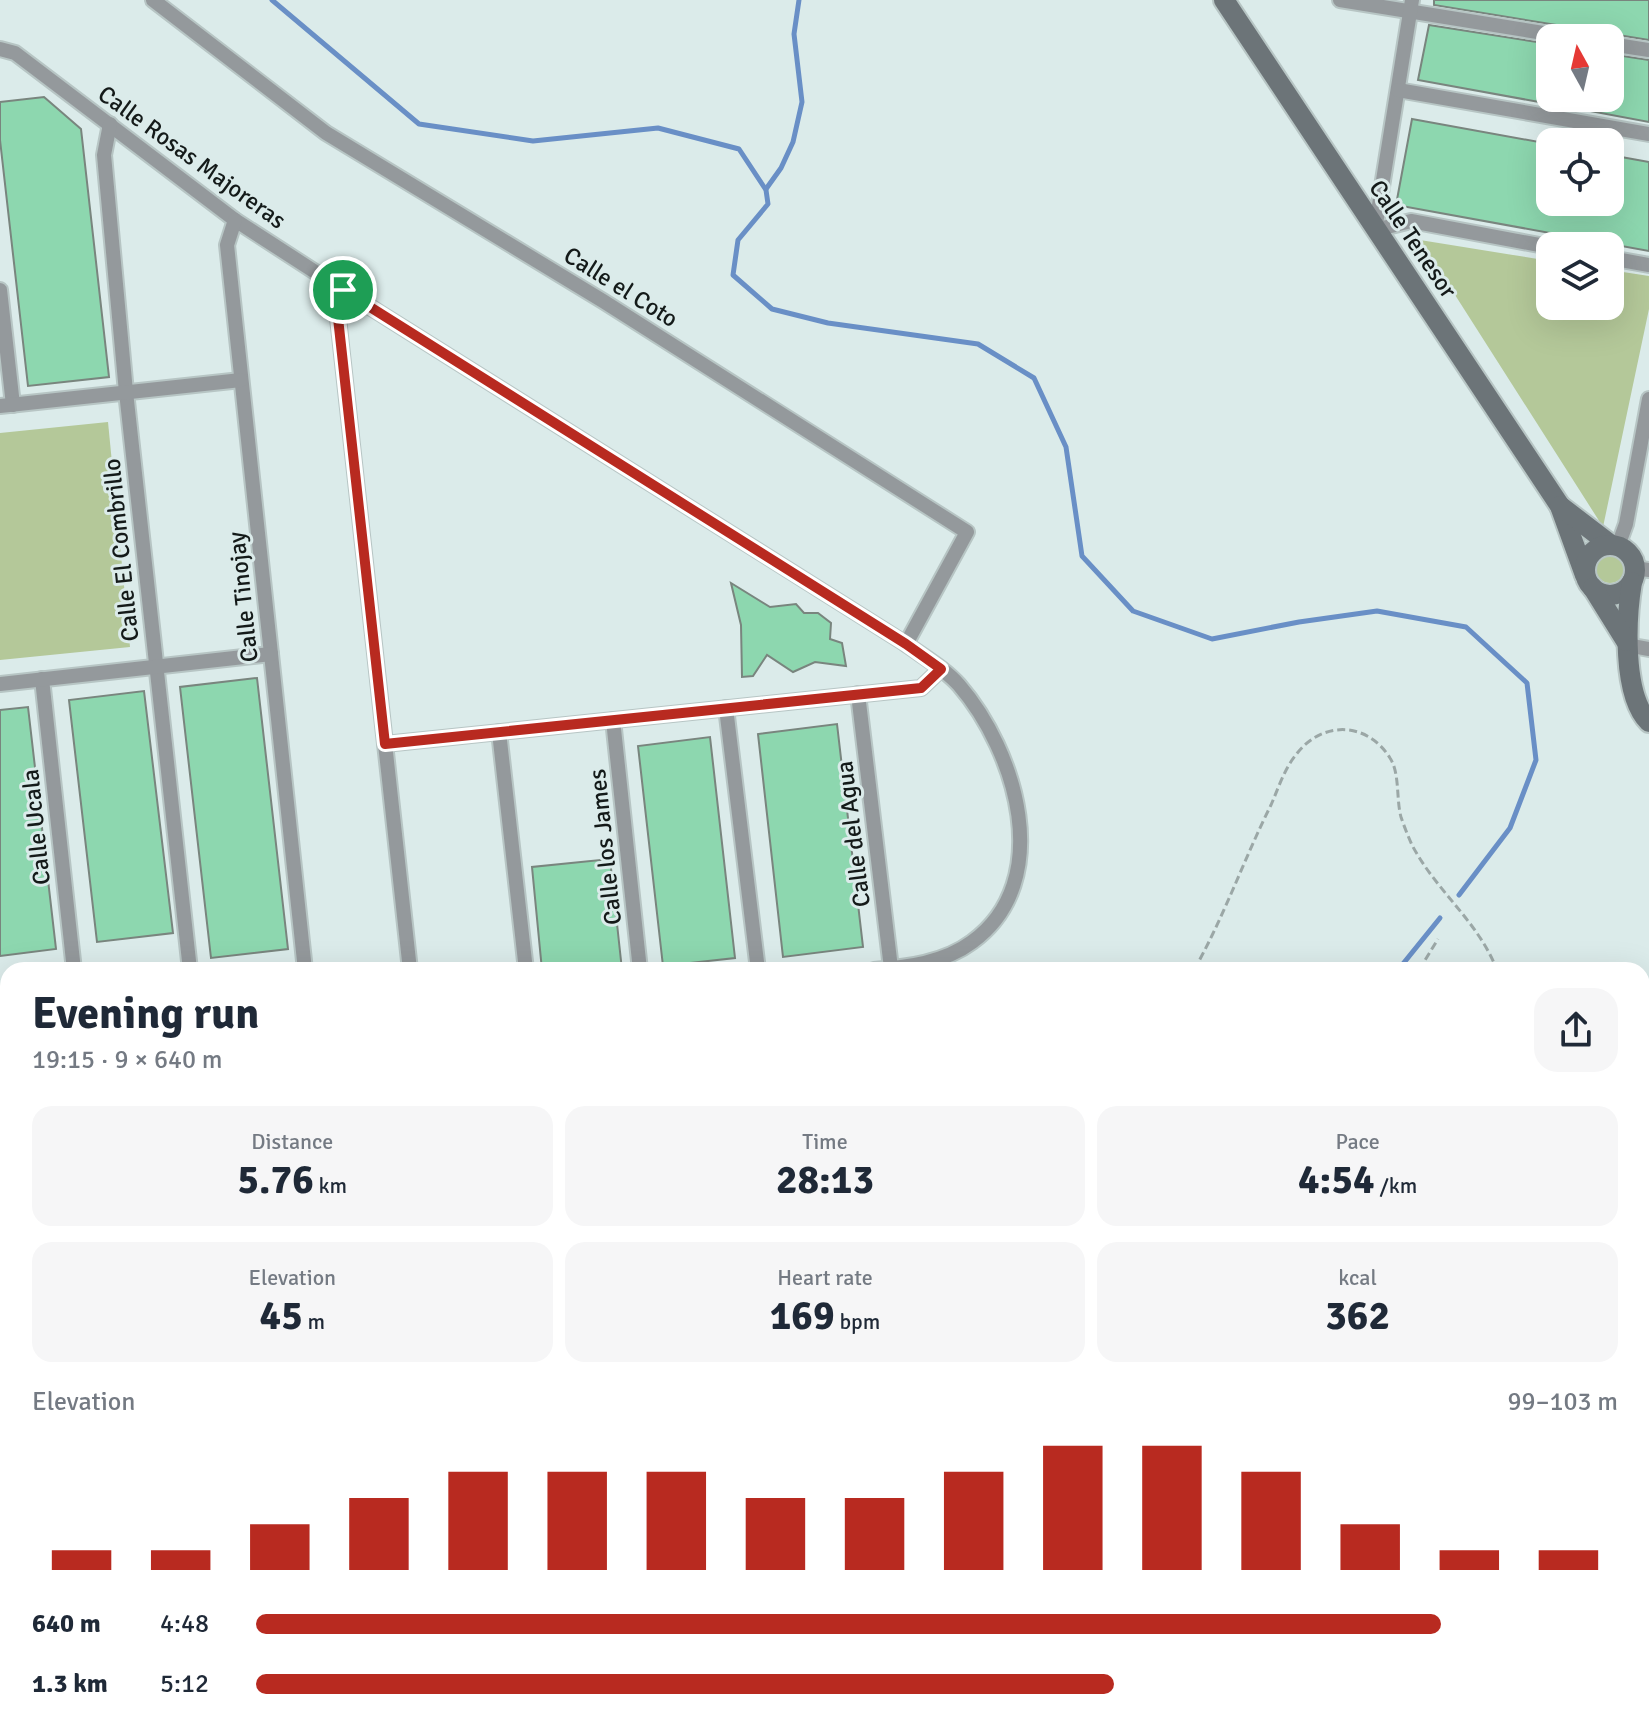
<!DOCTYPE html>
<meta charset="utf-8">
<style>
:root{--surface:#fff;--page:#f6f6f7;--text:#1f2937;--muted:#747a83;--accent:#b82a20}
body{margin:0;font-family:Signika,sans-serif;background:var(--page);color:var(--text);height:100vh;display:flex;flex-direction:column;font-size:30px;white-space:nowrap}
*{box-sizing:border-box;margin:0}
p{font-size:26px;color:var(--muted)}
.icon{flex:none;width:44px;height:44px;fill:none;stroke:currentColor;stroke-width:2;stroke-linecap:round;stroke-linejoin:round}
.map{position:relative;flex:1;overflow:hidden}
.drawer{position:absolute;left:0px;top:962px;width:1650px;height:770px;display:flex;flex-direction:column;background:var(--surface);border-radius:24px 24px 0 0;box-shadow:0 8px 32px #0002}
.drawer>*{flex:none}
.needle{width:52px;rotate:352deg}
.tools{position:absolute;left:1536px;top:24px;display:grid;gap:16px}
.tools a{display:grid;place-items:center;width:88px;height:88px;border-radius:16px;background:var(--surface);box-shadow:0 8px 32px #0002;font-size:40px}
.pin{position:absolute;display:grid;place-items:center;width:68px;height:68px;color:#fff;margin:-34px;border:4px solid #fff;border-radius:50%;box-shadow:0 2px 8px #0007}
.round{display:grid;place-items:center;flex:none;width:84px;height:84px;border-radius:24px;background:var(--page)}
.head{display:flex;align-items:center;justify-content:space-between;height:136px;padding:0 32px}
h1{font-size:44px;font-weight:700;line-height:60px}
.figures{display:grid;grid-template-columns:repeat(3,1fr);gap:12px;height:136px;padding:8px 32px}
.figures div{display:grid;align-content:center;border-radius:20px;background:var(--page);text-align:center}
.figures b{font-size:40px;font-weight:700}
.figures small{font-size:22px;font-weight:400}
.figures p{font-size:22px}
.chart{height:224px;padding:16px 32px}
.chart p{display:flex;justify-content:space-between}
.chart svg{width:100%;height:144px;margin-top:8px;stroke:var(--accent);stroke-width:6}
ul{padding:0 32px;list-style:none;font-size:26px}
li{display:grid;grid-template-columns:128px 96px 1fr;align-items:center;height:60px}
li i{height:20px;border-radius:10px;background:var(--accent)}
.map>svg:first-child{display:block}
.built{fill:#c5dedc}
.green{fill:#b4c899}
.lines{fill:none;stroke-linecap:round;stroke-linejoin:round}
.stream{stroke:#698fc6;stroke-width:5}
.building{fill:#8dd7af;stroke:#79857e;stroke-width:2}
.street-casing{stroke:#b7c5c4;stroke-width:18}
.secondary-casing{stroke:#b7c5c4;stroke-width:24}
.primary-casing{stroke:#b7c5c4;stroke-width:24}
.path{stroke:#9ba7a6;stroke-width:3;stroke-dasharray:8 4;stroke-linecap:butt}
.street{stroke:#94999c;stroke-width:14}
.secondary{stroke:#6c7478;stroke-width:20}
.primary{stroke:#505a5e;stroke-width:20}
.route-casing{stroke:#fff;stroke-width:16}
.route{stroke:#b82a20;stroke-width:10}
.labels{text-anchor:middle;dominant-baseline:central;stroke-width:6;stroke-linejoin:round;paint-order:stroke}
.street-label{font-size:24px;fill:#141a19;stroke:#dbebea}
</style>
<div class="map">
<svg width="1649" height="1731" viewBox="0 0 1649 1731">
<rect width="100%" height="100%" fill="#dbebea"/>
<g class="built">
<polygon points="6,1012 8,1012 8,1186 0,1185 0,1018"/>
<polygon points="8,1337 8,1724 470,1724 471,1731 0,1731 0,1338"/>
</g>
<g class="green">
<polygon points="1420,240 1550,261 1550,306 1610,306 1610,270 1649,276 1649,309 1603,527"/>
<polygon points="108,422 130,647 0,660 0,433"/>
<circle cx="1610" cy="569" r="14"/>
<polygon points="769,1724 1094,1724 1093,1731 769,1731"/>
</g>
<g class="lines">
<g class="stream">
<polyline points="272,0 419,124 533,141 658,128 739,149 766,190 768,204 738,240 733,275 772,309 828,323 978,344 1034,378 1066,447 1082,556 1133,611 1212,639 1299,622 1377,611 1466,627 1527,683 1536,760 1510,828 1459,895"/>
<polyline points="766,189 781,168 793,142 802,102 794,34 799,0"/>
<polyline points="1398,970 1440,918"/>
<polyline points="1642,1634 1649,1634"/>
</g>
</g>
<g class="building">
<polygon points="1434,0 1649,0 1649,40 1434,5"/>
<polygon points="1429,25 1550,44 1550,104 1418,80"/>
<polygon points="1610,54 1649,60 1649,122 1558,105 1559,98 1610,98"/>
<polygon points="44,97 81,129 109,377 28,386 0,140 0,102"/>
<polygon points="1412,119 1550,144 1550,202 1610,202 1610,155 1649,162 1649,251 1396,205"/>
<polygon points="731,583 770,607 796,604 804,613 818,613 831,623 830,639 842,643 846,666 815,662 793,672 767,655 753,676 742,677 741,625"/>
<polygon points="257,678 288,949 211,958 180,687"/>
<polygon points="144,691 173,933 97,942 69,700"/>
<polygon points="28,707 56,949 0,956 0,710"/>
<polygon points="837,724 863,947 783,957 758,734"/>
<polygon points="710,737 735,958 663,966 638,746"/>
<polygon points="610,859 622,970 542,970 532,867"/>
</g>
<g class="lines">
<g class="street-casing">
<g id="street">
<polyline points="153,0 326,133 603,301 967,532 906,644"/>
<polyline points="1340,0 1574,38"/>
<polyline points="1412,0 1375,230 1411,221 1550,247"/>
<polyline points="1610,44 1649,50"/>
<path d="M0,49L15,53L235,220L343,290L906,644C924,657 945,669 959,685C1016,751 1056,881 972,942C944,963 907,967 874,970"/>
<polyline points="1398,90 1649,134"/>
<polyline points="110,124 104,155 126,392 190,970"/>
<polyline points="235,220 227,245 305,970"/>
<polyline points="1610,258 1649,265"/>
<polyline points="0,290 13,405"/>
<polyline points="343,290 338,318 410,970"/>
<polyline points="0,406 241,380"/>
<polyline points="1618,546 1626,524 1649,399"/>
<polyline points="1635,568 1649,570"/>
<polyline points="1627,645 1649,649"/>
<polyline points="42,679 74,970"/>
<polyline points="0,684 271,654"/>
<polyline points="858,694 891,968"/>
<polyline points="726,708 758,970"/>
<polyline points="613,720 640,970"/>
<polyline points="499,732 526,970"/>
<polyline points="385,744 921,688 941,669"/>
<polyline points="0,999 8,999"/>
<polyline points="0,1376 8,1382"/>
<polyline points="0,1569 8,1648"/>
<polyline points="0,1702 8,1701"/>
<polyline points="16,1724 16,1731"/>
<polyline points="382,1724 383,1731"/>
<polyline points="632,1724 633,1731"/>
</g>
</g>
<g class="secondary-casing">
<g id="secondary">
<polyline points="1224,0 1560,506 1585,575"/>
<polyline points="1560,506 1611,545"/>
<circle cx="1610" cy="570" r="25"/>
<path d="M1632,582C1626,618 1622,695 1649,722"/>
<polyline points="1593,588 1626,641"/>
</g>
</g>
<g class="primary-casing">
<g id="primary">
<polyline points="1642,1076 1649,1075"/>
<polyline points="0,1232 8,1240"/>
<polyline points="1,1302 8,1293"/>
</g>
</g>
<g class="path">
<path d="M1194,970C1224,917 1244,859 1271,805C1278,789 1284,770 1295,756C1320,721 1366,720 1390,758C1400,773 1396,799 1401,817C1404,826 1408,836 1412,845C1436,891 1478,921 1497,970"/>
<polyline points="1419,970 1438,939"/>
<polyline points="1642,1010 1649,1005"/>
<polyline points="0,1175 8,1183"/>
<polyline points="1642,1627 1649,1629"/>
</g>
<use href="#street" class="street"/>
<use href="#secondary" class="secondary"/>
<use href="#primary" class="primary"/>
</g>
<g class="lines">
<g class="route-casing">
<polygon id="route" points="343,290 906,644 941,669 921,688 385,744 338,318"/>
</g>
<use href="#route" class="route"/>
</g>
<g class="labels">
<g class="street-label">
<text transform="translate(192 157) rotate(36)">Calle Rosas Majoreras</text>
<text transform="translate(1413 239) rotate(56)">Calle Tenesor</text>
<text transform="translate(621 287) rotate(32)">Calle el Coto</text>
<text transform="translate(121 550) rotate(-96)">Calle El Combrillo</text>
<text transform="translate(243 597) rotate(-96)">Calle Tinojay</text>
<text transform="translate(36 827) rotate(-96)">Calle Ucala</text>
<text transform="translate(853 834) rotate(-97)">Calle del Agua</text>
<text transform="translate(605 847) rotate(-96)">Calle los James</text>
</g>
</g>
</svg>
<div class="tools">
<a><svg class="needle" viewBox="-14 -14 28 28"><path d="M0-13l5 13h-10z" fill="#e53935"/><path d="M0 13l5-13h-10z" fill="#747a83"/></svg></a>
<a><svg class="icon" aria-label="locate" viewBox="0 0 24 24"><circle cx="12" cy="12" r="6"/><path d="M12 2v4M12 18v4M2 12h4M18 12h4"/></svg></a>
<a><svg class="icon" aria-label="layers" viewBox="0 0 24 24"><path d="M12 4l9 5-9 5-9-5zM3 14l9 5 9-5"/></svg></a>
</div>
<div class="pin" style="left:343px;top:290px;background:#1e9e55"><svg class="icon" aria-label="arrive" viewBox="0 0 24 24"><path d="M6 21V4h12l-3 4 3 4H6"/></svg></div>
<section class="drawer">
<div class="head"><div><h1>Evening run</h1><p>19:15 · 9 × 640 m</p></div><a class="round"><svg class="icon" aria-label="share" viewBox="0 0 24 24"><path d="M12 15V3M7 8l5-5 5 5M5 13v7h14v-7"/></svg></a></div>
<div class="figures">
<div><p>Distance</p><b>5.76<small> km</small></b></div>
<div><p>Time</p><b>28:13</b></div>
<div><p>Pace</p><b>4:54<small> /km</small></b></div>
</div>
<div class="figures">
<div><p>Elevation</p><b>45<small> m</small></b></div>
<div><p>Heart rate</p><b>169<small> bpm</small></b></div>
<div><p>kcal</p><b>362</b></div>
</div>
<div class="chart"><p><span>Elevation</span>99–103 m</p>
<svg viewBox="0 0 160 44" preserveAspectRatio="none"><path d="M5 44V38M15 44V38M25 44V30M35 44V22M45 44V14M55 44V14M65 44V14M75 44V22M85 44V22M95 44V14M105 44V6M115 44V6M125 44V14M135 44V30M145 44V38M155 44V38"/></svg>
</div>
<ul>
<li><b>640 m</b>4:48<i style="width:87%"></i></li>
<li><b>1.3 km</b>5:12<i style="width:63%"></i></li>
</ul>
</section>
</div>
